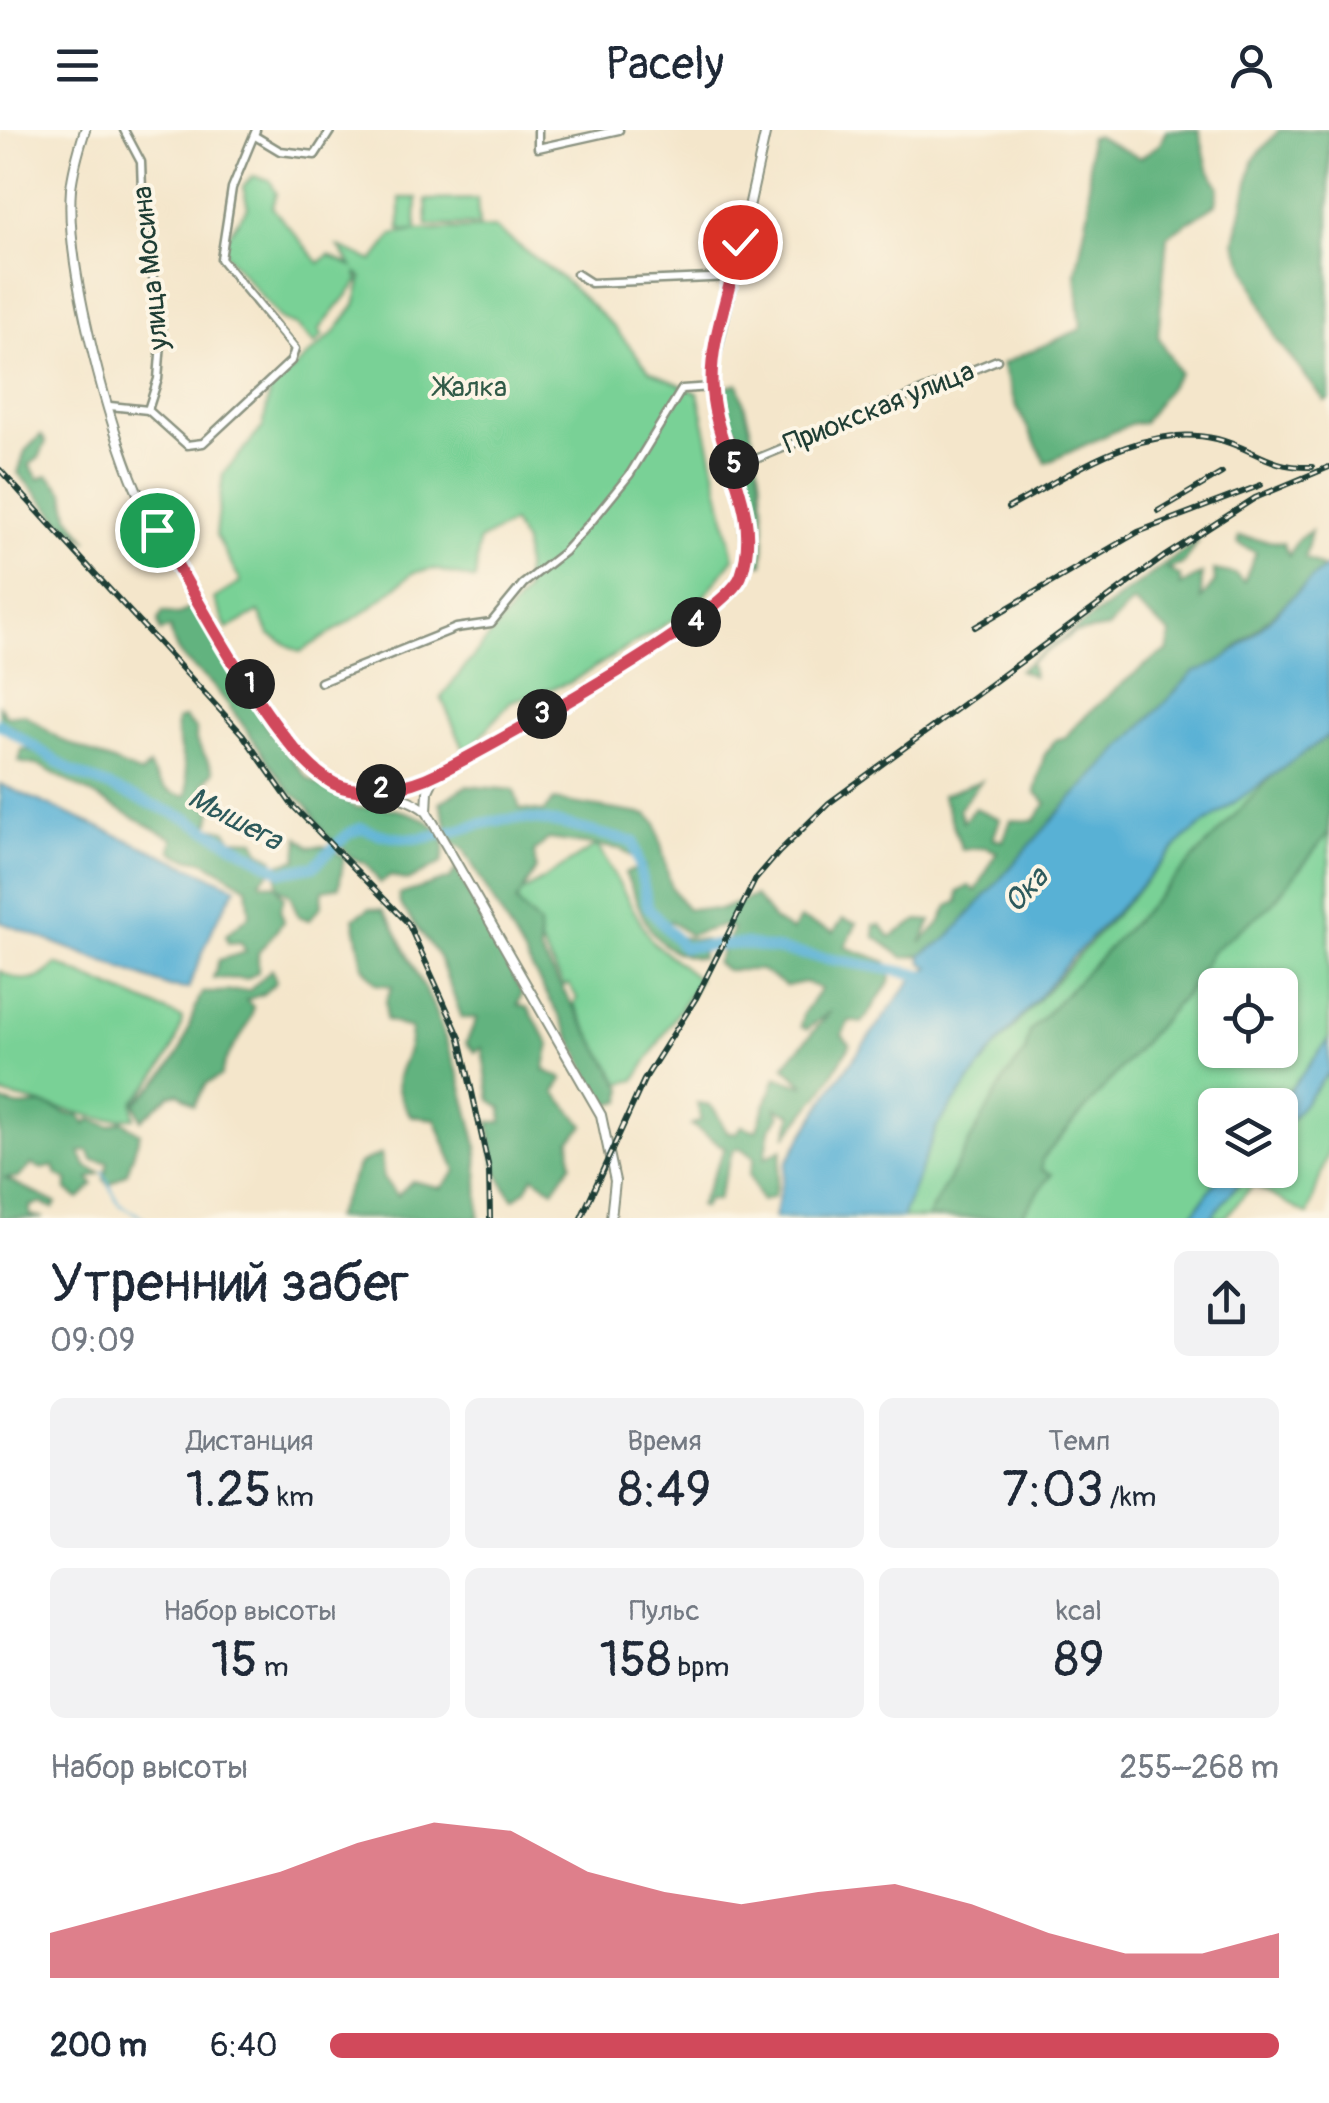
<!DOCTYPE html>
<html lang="ru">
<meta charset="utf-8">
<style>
:root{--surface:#fff;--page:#f2f2f3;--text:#1f2937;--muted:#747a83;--accent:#d1495b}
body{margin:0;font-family:Pangolin,sans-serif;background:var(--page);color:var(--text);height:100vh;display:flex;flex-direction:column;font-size:38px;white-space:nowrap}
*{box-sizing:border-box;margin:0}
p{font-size:32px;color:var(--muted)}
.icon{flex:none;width:55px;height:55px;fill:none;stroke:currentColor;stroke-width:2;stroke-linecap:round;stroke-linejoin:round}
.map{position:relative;height:1088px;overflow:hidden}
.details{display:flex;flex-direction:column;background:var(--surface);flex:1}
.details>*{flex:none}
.buttons{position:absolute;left:1198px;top:838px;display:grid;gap:20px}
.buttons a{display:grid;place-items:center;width:100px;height:100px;border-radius:15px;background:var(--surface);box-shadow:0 2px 8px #0004;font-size:50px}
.pin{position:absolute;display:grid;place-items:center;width:85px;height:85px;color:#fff;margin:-42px;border:5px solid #fff;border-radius:50%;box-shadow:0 2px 10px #0007}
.km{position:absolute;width:50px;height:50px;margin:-25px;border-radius:50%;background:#222;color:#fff;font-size:28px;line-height:50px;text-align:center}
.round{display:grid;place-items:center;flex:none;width:105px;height:105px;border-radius:15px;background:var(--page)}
.summary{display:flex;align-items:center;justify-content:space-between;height:170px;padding:0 50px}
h1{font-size:55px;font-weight:600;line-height:75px}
.stats{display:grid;grid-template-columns:repeat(3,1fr);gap:15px;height:170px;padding:10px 50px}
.stats div{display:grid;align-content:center;border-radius:15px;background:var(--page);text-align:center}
.stats b{font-size:50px;font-weight:600}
.stats small{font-size:28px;font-weight:400}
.stats p{font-size:28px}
.chart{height:280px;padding:20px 50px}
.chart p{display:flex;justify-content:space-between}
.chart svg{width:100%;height:180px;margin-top:10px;fill:var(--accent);opacity:.7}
ul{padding:0 50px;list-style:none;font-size:32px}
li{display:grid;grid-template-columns:160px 120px 1fr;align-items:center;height:75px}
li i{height:25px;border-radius:12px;background:var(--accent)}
header{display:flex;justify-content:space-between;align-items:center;height:130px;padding:0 50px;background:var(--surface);font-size:45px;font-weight:600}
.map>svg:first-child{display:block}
.green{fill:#79d196;stroke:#4c8765;stroke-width:2.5;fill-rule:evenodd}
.forest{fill:#62b37f;stroke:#40785a;stroke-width:2.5}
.water{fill:#58b1d5;stroke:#3c7784;stroke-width:2.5}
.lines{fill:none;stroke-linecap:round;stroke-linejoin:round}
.stream{stroke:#58b1d5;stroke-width:2.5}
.river{stroke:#58b1d5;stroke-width:11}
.street-casing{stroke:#8a9280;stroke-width:11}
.secondary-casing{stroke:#8a9280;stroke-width:12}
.street{stroke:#fff;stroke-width:6}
.secondary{stroke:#fff;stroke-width:8}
.rail-casing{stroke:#1f3d34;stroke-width:6}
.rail{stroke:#fcf5e5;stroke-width:2.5;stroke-dasharray:8;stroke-linecap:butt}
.route-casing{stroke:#fff;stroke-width:20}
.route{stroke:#d1495b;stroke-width:12}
.labels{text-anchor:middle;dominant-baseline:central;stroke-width:8;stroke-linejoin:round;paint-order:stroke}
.street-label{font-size:28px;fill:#1f3d34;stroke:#fcf5e5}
.park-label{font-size:28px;fill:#315b48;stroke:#fcf5e5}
.water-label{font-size:30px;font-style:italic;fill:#2d5a5c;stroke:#fcf5e5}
</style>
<header><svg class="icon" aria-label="menu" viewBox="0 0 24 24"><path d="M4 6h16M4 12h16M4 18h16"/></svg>Pacely<svg class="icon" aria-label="person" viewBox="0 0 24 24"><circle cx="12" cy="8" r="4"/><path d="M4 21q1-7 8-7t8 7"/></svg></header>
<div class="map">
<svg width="1329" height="1088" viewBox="0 0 1329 1088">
<rect width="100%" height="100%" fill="#fcf5e5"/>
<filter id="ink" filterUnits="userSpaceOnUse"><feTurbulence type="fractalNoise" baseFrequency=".01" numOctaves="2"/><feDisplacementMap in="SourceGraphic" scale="20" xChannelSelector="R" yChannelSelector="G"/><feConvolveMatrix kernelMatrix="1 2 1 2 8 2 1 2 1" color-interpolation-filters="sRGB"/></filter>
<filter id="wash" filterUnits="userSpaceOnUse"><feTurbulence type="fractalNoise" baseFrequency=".0048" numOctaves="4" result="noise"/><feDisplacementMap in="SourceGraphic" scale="40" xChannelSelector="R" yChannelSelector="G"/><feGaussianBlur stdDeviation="2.25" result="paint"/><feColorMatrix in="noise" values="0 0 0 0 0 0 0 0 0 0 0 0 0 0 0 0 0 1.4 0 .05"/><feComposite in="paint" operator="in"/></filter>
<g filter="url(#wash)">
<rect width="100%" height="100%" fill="#f4e6cb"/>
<g class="green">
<polygon points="253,46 270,50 276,63 272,77 319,133 329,125 352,136 339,117 373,131 393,105 414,101 400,100 400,68 417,68 416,101 495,98 563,149 613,196 650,241 698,263 734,428 697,475 569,553 511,571 466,624 441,567 526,461 524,413 512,393 479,411 475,450 434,439 414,442 368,480 300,522 269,504 259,482 227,499 214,469 241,452 216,405 223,344 263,297 270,260 335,202 355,175 362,148 356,142 359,151 319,200 323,205 315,214 296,195 282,190 223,121 223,112 248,77 243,57"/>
<polygon points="477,69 479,95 427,96 426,70"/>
<polygon points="1276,642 1030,901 1025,923 1006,947 927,1088 902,1088 937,996 992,921 1186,707"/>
<path d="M1329,702V910L1278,975H1215V1040H1224L1190,1088H1019L1051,1044L1042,1040V1029L1192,856L1211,821L1271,775ZM1215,855H1280V920H1215Z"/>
<polygon points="597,715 652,812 699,849 635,950 618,954 574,874 577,868 569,854 564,856 515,767"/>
<path d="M57,834L182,888C179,916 154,954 133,972L134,988L104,989L0,964V841C25,854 37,854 57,834Z"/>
<polygon points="1329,942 1329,1020 1308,1085 1253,1055 1225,1088 1210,1088 1250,1040 1280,1040 1280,1003"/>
</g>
<g class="forest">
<polygon points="1166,0 1199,0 1208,39 1219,56 1216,74 1167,106 1158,206 1179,243 1143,293 1130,294 1046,333 1016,276 1002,234 1081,199 1076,143 1089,78 1089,8 1096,6 1140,28 1160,14"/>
<polygon points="1279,0 1329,0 1329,269 1325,271 1276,209 1235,112 1253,30"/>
<path d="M738,253C756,314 769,371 763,434L752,433L744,343L720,259Z"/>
<polygon points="41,305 46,312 39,328 29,335 39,349 48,345 65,363 69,386 88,411 62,392 18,343 25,321"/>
<path d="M1311,401L1305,428L1324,438L1214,538L1194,543L1063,678L948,808L921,825L904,828L875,807L874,795H881L890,807L918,790L931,791L921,813L940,793L948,776L958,772V762L969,756L976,761L997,722L986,717L962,720L942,665L981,651L959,679L963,692L975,678L1000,689L993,709L1003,711L1011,690L1034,691L1047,673L1035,662L1044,626L1055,610L1066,607C1075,593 1154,524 1167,522L1171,504L1133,472L1108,498L1074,503L1030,532L1033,546L1019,540L1199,410L1183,434L1167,439L1180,446V456L1202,444L1201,469L1215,452L1214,440L1235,444L1244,452L1256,423L1238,413L1239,407L1283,413L1289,426L1298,409Z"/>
<path d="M196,475L269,601L307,648L357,678C387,673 461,687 441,733L407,751L391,746L380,753L366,733L350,727C342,713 336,716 327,706C314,691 312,674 292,664C265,629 242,590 214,557C195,535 174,530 170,498L160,502L158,491L163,482L178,485Z"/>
<path d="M0,576L6,586L24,584L61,610L141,644L149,636C156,651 169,667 187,665C191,639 174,616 177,590L184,588L196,599V611L214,641L204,653L205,665L198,669L212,681L209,697L225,700L232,709L255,710L260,721L273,728L276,737L260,750L262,753L277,755L278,734L297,729L299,707L310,717L324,716L344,727L339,757L323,760L321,776L309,790L298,786L290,765L277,756L284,768L280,780L284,791L258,823V842L247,849L213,848L219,830L246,822L241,812L228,813L226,805L250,785L247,757C245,755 206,732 203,731C191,728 180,729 171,720L173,709L40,636L19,632L22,619L48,624L11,595L0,594Z"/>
<polygon points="1329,605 1329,702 1271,775 1212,821 1192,856 1042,1029 1042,1040 1052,1044 1019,1088 927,1088 1006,947 1025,923 1030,901 1276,642"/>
<path d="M466,656L514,660L520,679L543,682L554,670L647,685L656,693L671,757L686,778L720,780L755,766L774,790L792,801L800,789L834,802L843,789L857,793L845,817L887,832L891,850L862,893L849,891L842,905L850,915L824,959L786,1007L792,985L776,978L780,986L770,999L765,1028L782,1019L774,1067L761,1071L749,1045L754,1028L741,1018L733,1020L717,1071L708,1070L703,1078L699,1076L725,1018L691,995L701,990L697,973C720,974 716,988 728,1003H736L742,996L756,1001L776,947L805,956L784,936L831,881L807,899L801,897L803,884L821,859L805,852L786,856L761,840H726L716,833L733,799L726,795L689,805L670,791L664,794L679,807L704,810L701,828C650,825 643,784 625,743L645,736L621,719L548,709L534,722L536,739L516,772L539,795L540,822L623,958L622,971L609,974L599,967L566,898L463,718L453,713L440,673Z"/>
<path d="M456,739L522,863L518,875L528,878L550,915L544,940L563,949L555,962L584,996L570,1010L571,1034L553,1060L533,1046L526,1060L514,1069C495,1049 492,1018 489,992H502V978L490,970L482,918L475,922L466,913L477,888H462L439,827L400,774L399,765L450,749Z"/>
<path d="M370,778L382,780L392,793L433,876L459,946L477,1015L479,1088H334L359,1034L381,1024L383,1048L397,1066L412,1051L441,1058L456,1041L435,989L411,986C380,941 411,941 411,899L386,890V871L392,856L376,854L363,836L354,788Z"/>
<path d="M272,839L276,852L263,864L246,870L253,877C251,902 225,919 221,946L206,954L194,975L179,963L170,965L141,990L135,973C152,960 173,937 182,917C190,899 192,881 202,863L250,860Z"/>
<path d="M0,971C23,979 18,976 40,975C55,974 64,987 79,985L86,995L90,989L110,996L122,991L140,1003L127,1043L109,1055L104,1049L108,1032L93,1030L88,1021L80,1022L86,1036L100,1043L89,1049L93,1054L79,1069L67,1060V1050L57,1045L54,1036L42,1039L32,1034L18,1048H4L56,1073L53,1078L40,1073L30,1076V1085L43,1088H0Z"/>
</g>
<g class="water">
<path d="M1329,435V605L1186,707L1070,830L992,921L937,996L902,1088H774L786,1033L835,953L914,847L930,837L922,833L921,825L948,808L1063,678L1194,542C1239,533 1288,463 1329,435Z"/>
<polygon points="0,654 236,757 215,793 188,859 170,857 0,792"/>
<polygon points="1329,910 1329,942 1280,1003 1278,975"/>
<polygon points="1224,1040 1250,1040 1210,1088 1190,1088"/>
</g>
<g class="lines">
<polyline class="stream" points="103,1042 119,1074 144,1088"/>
<path class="river" d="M0,594L73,642L186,688L282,742L314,736L349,703L362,698C432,727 463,686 527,689C562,691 600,705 634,712L648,777L683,817L744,814L933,847"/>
</g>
</g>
<g filter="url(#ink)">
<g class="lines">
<g class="street-casing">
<g id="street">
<polyline points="124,0 141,32 143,89 162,201 158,249 148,280 187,315 203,313 291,231 295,219 221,129 232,58 256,0"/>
<polyline points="538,0 538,18 619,0"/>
<polyline points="255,6 280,21 315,25 331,0"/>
<polyline points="577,144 591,153 733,147"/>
<polyline points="110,276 148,280"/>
<polyline points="727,307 735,318 756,329 997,230"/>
<polyline points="321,552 456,498 491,493 523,454 564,422 591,392 630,344 682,259 712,257"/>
</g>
</g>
<g class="secondary-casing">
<g id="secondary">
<path d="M85,0C79,19 73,39 71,59C65,134 104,276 131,347C153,403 189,454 220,505C249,552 276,603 316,641C348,671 394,653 427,682L601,985L615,1051L611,1088"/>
<polyline points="382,658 436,644 552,579 691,495 735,459 746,421 747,392 735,336 714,276 713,240 766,0"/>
<polyline points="427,682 428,661 436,644"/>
</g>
</g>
<use href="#street" class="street"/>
<use href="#secondary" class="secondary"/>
<g class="rail-casing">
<g id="rail">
<polyline points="0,340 243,605 292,675 408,793 460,908 489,1039 490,1088"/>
<path d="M1008,378C1070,345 1141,291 1217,309C1256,319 1267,338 1312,337"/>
<polyline points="1158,381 1222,343"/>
<polyline points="975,497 1138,402 1261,355"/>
<polyline points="581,1088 644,950 696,868 755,750 779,722 829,673 1165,426 1255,368 1329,337"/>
</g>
</g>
<use href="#rail" class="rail"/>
</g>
</g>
<g class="lines" filter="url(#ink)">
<g class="route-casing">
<path id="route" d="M157,400C193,460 276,625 335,654C363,668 411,657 438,643C489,617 725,488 741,446C764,381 717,324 712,261C708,213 731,160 740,112"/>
</g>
<use href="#route" class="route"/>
</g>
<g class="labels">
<g class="street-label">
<text transform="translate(151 138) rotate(-96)">улица Мосина</text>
<text transform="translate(879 278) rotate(-22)">Приокская улица</text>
</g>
<g class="park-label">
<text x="471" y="257">Жалка</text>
</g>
<g class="water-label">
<text transform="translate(235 689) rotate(28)">Мышега</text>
<text transform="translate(1026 760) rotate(-47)">Ока</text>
</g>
</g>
</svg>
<div class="buttons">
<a><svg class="icon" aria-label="locate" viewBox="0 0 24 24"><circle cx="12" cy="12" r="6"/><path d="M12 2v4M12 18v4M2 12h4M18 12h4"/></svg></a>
<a><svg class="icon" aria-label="layers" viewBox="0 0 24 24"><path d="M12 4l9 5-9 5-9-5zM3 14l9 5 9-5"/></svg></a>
</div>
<div class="pin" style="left:157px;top:400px;background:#1e9e55"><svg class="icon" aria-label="arrive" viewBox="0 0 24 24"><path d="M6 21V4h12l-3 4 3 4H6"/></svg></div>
<div class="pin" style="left:740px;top:112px;background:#d93025"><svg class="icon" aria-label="check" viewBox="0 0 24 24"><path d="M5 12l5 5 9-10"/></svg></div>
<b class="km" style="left:250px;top:554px">1</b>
<b class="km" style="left:381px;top:659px">2</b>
<b class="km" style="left:542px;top:584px">3</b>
<b class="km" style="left:696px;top:492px">4</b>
<b class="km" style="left:734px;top:334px">5</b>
</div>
<section class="details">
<div class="summary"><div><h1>Утренний забег</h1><p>09:09</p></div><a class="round"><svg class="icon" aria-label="share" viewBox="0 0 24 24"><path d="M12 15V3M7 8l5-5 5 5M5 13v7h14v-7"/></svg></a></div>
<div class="stats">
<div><p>Дистанция</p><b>1.25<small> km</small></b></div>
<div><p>Время</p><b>8:49</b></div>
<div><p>Темп</p><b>7:03<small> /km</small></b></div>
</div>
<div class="stats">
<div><p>Набор высоты</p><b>15<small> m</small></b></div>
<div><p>Пульс</p><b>158<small> bpm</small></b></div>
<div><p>kcal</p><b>89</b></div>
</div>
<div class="chart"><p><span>Набор высоты</span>255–268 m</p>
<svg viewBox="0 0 160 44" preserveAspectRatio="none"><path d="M0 44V33L10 28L20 23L30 18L40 11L50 6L60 8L70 18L80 23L90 26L100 23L110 21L120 26L130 33L140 38L150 38L160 33V44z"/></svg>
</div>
<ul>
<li><b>200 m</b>6:40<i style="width:100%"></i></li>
</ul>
</section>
